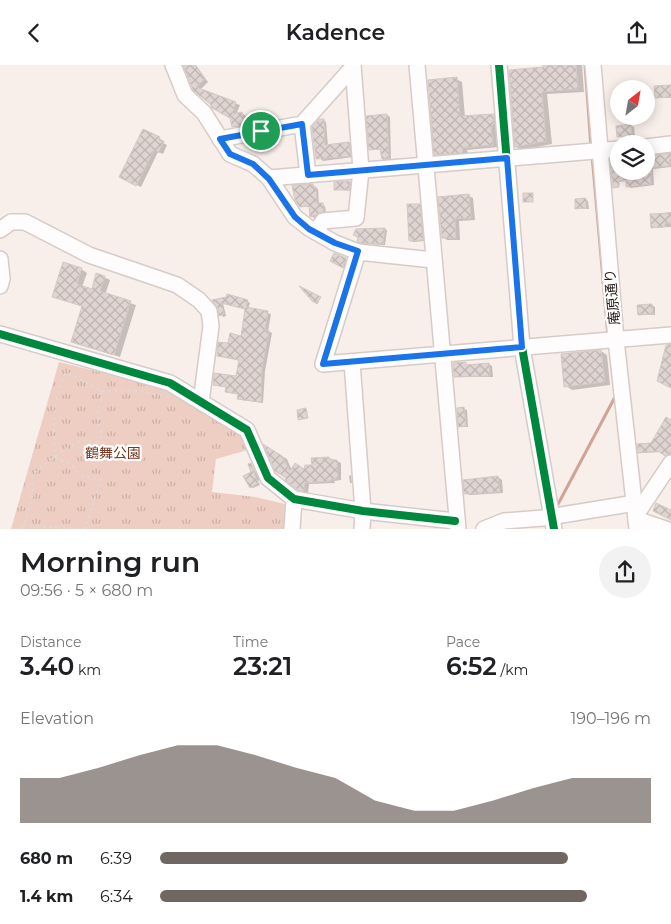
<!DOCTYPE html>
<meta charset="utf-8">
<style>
:root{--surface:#fff;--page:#f2f2f2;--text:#202124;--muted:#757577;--accent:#706662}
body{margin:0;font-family:Montserrat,"Noto Sans JP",sans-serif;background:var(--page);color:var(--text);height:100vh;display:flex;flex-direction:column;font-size:19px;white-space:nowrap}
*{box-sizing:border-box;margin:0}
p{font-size:16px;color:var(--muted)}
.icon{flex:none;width:28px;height:28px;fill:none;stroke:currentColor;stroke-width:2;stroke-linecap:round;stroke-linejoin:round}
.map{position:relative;height:464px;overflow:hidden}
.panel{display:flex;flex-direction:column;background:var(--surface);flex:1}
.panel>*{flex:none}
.needle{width:32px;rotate:31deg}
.controls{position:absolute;left:610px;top:15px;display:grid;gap:10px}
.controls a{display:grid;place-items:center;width:45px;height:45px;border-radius:50%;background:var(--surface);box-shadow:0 2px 12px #0003;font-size:25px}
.pin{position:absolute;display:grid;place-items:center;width:42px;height:42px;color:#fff;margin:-21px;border:2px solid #fff;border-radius:50%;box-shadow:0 1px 5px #0007}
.round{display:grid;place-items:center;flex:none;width:52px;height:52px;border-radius:26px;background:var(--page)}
.headline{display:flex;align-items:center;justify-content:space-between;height:85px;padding:0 20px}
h1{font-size:28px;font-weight:600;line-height:38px}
.stats{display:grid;grid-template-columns:repeat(3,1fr);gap:8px;height:85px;padding:5px 20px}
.stats div{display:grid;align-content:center}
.stats b{font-size:25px;font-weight:600}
.stats small{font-size:14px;font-weight:400}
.stats p{font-size:14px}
.chart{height:140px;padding:10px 20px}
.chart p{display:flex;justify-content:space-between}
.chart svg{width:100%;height:90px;margin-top:5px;fill:var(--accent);opacity:.7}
ul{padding:0 20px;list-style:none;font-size:16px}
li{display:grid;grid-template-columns:80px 60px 1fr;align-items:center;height:38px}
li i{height:12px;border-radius:6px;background:var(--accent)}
header{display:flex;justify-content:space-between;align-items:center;height:65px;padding:0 20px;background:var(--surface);font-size:22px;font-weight:600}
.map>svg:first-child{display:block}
.grass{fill:url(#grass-tufts)}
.shadow{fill:#0003}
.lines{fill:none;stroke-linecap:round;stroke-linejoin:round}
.stream{stroke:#cda497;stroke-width:3}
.building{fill:url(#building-cross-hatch);stroke:#d4c9c5}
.minor-casing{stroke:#d6cbc8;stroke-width:18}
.path{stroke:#dddad8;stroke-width:2;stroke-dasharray:2.5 4;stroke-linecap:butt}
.minor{stroke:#fefcfc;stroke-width:15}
.cycleway-casing{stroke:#fff;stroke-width:11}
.cycleway{stroke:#00873e;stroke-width:8}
.route-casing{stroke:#fff;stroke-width:10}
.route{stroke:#1a73e8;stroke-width:6}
.labels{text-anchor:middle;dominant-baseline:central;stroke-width:4.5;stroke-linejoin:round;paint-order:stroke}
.street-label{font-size:14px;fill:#271c18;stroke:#fff}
.park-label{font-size:14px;fill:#7b361f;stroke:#fff}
</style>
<header><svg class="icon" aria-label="back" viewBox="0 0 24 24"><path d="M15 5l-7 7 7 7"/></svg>Kadence<svg class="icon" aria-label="share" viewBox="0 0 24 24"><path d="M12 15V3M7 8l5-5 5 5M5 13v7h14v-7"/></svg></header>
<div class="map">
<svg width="671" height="464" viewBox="0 0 671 464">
<defs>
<pattern id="grass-tufts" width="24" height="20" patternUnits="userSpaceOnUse" patternTransform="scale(1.25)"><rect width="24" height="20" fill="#eecec2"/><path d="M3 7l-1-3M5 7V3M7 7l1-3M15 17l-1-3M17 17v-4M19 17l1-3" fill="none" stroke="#ccb0a6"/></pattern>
<pattern id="building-cross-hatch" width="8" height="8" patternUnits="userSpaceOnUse" patternTransform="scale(1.25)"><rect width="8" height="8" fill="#dfd4d1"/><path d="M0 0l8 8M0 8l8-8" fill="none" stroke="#bfb5b3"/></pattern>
</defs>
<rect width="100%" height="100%" fill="#f8eeea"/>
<polygon class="grass" points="59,297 168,324 243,371 251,384 216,394 212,427 255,432 285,439 284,464 11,464"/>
<g class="shadow">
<polygon points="184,0 196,0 208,17 200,25 240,40 236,50 242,48 246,51 249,62 238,64 233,61 231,53 220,48 220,46 194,24"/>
<polygon points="544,0 582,0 584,27 547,29 552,79 522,85 516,82"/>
<polygon points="456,14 462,17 465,52 492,50 497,53 498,82 467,85 468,90 441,92 436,89"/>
<polygon points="671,21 671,33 657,33"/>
<polygon points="387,50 390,52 391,95 385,95 383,94 382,85 370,84 368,52"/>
<polygon points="323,55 326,57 328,81 349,78 352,80 353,92 323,96 316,90"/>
<polygon points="631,61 634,62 635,72 618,72"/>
<polygon points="144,65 164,76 163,78 167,80 163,89 158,87 141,122 120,112"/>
<polygon points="671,89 671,102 653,104 654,120 630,123 627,116 616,117 619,106 646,106 646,92"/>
<polygon points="350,117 353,118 352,126 335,124 335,118"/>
<polygon points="313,120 318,124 319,139 325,141 326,148 314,153 311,151 310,142 301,141"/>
<polygon points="469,131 473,133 475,155 459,156 460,175 447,175 443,172"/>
<polygon points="585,134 588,136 589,144 576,143"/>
<polygon points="420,140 422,142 425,176 413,177 410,175"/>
<polygon points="671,147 671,162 652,162 651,150"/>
<polygon points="384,164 387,165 385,180 364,179 359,176"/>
<polygon points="335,189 349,195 346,203 332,196"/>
<polygon points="81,204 87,208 82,222 92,225 104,212 110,215 105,230 136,240 120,292 72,276 83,242 54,231"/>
<polygon points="214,236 247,236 250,238 248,244 271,249 268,266 272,268 265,306 263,338 241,335 238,333 239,329 226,326 227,322 214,319 237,312 240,296 218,290 228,280 242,272 246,244 223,238 226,251 223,252"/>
<polygon points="652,240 655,242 655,250 639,249"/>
<polygon points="601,286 607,290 610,320 572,325 566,321"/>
<polygon points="489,299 492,301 493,312 455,312 454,300"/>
<polygon points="464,344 467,345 468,362 462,362 460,361"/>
<polygon points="671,357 671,391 662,387 639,388 652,379"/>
<polygon points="266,382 287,394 292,406 305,406 329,393 337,396 341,398 341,415 334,416 335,418 309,419 308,428 303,427 276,405"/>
<polygon points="251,399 260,415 258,416 260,420 253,423 251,422"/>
<polygon points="351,410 352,418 350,418 349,411"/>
<polygon points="498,412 502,415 503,428 470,430 465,428"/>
</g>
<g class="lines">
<g class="stream">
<polyline points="585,0 591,82"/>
<polyline points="592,90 608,271"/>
<polyline points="556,443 615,332"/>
</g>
</g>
<g class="building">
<polygon points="183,0 195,0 205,14 196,22 236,37 232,49 242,47 245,60 232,62 230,53 212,43 210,39 193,25"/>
<polygon points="543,0 576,0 578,24 542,27 546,76 515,82 509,5 543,2"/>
<polygon points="457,12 460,51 494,49 494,59 491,61 493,80 462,83 463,88 434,90 428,15"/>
<polygon points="671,20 671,32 655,33 654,21"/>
<polygon points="387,49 389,94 382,94 380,84 369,85 366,51"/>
<polygon points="319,54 324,54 325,80 349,77 351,91 316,94 312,62"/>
<polygon points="631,59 632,71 617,72 616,61"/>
<polygon points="143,64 160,72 159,75 164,77 158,88 154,85 136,121 119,112"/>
<polygon points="671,88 669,101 646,103 646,91"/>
<polygon points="619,93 619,108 651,106 651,119 626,122 626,115 619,116 619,122 613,123 610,94"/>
<polygon points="350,116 349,125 334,125 334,117"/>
<polygon points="313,119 313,122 316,122 317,138 323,138 324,147 310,152 309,141 300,142 295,135 292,120"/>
<rect x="523" y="128" width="10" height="9"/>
<polygon points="469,129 471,153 455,154 456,173 442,173 438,132"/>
<polygon points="586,133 586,143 575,144 575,134"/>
<polygon points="407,139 420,139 423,175 409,176"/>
<polygon points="671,148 671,158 665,158 665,162 651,163 650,149"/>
<polygon points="385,163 383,179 360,178 357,177 358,172 353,170 356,164"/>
<polygon points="334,188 346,193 343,203 330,196"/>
<polygon points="63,197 82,203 77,219 92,224 96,208 105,211 100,226 131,236 114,290 71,277 82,241 52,232"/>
<polygon points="299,221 321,232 317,239 312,236"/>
<polygon points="227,229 248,235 246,242 268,246 265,265 269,265 262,304 261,337 237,334 238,329 225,327 226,322 213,320 214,308 236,311 239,295 217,291 218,277 228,278 230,268 241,271 245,244 221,238 224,249 219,251 218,244 212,235 226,232"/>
<polygon points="652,239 653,249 638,250 637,240"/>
<polygon points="671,279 671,323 657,316 666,280"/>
<polygon points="601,285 605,317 564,322 561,289"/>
<polygon points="466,297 466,300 489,298 490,311 454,312 453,298"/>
<polygon points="464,342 466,361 458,362 457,343"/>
<polygon points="306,343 308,353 298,355 297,345"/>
<polygon points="666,352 671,355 671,385 669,389 665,391 658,386 638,388 637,379 651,378"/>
<polygon points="263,379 282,391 290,406 295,398 304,404 305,400 312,400 311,393 329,392 330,395 337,395 338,414 331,414 331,416 305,418 304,426 298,425 285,415 286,413 275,406"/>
<polygon points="251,398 258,418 250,423 243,411 251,407 248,399"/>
<polygon points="498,411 500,427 464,429 463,415"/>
<polygon points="656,438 671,445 671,455 653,446"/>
</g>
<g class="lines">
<g class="minor-casing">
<g id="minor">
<polyline points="173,0 185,30 204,48 230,89 253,99 269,113 295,152 309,163 335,178 358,187 433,195"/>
<polyline points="417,0 458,464"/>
<polyline points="499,0 522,282 554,464"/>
<polyline points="593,0 616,275 637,464"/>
<polyline points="302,59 308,110"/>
<polyline points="220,74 302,59 353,2"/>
<polyline points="646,82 671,79"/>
<polyline points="269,113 619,84"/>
<polyline points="0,165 11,157 25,157 89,190 177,220 199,235 209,246 211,261 201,337"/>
<polyline points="316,167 323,156 356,153 361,105 353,0"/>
<polyline points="358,187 323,299 671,270"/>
<polyline points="0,194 2,214 0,221"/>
<polyline points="0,269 170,318 247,365 268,413 294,434 363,446 455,456"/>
<polyline points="352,297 363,446 362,464"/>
<polyline points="636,450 671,398"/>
<polyline points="636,454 666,464"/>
<polyline points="292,464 294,434"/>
<polyline points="484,464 504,456 543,453 635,438"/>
</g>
</g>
<g class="path">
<polyline points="102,326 133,325 169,332"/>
<polyline points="55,393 71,399 79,410 101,414 85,464"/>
<polyline points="18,464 24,460 84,464"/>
<path d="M23,464L32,432L33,409C46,397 65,384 81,375L96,378L102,371L97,352L102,326L66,307C52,337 53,360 55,393"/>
</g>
<use href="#minor" class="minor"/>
<g class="cycleway-casing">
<g id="cycleway">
<polyline points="499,0 522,282 554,464"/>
<polyline points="0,269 170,318 247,365 268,413 294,434 363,446 455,456"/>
</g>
</g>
<use href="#cycleway" class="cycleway"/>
</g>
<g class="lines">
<g class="route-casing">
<polygon id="route" points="302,59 308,110 507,93 522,282 323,299 358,186 335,178 309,164 295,152 269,114 253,99 230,89 220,74"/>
</g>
<use href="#route" class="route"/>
</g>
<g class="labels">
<g class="street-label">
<text transform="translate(612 232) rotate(-95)">庵原通り</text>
</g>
<g class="park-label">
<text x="113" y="388">鶴舞公園</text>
</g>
</g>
</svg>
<div class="controls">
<a><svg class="needle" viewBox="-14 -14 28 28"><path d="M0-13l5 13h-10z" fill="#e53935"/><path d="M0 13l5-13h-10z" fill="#757577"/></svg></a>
<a><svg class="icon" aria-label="layers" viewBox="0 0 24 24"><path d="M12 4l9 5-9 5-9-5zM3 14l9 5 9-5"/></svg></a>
</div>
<div class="pin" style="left:261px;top:66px;background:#1e9e55"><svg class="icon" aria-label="arrive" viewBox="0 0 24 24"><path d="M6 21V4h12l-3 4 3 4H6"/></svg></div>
</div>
<section class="panel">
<div class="headline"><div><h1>Morning run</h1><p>09:56 · 5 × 680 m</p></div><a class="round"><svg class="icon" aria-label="share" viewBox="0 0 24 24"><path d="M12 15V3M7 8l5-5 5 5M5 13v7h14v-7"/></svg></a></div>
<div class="stats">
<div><p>Distance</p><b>3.40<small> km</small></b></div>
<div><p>Time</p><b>23:21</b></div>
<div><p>Pace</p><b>6:52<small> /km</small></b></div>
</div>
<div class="chart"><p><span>Elevation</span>190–196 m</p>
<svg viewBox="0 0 160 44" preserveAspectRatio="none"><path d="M0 44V22L10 22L20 17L30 11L40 6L50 6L60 11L70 17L80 22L90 33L100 38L110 38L120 33L130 27L140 22L150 22L160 22V44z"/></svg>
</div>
<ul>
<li><b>680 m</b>6:39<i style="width:83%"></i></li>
<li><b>1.4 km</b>6:34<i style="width:87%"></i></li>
</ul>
</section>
